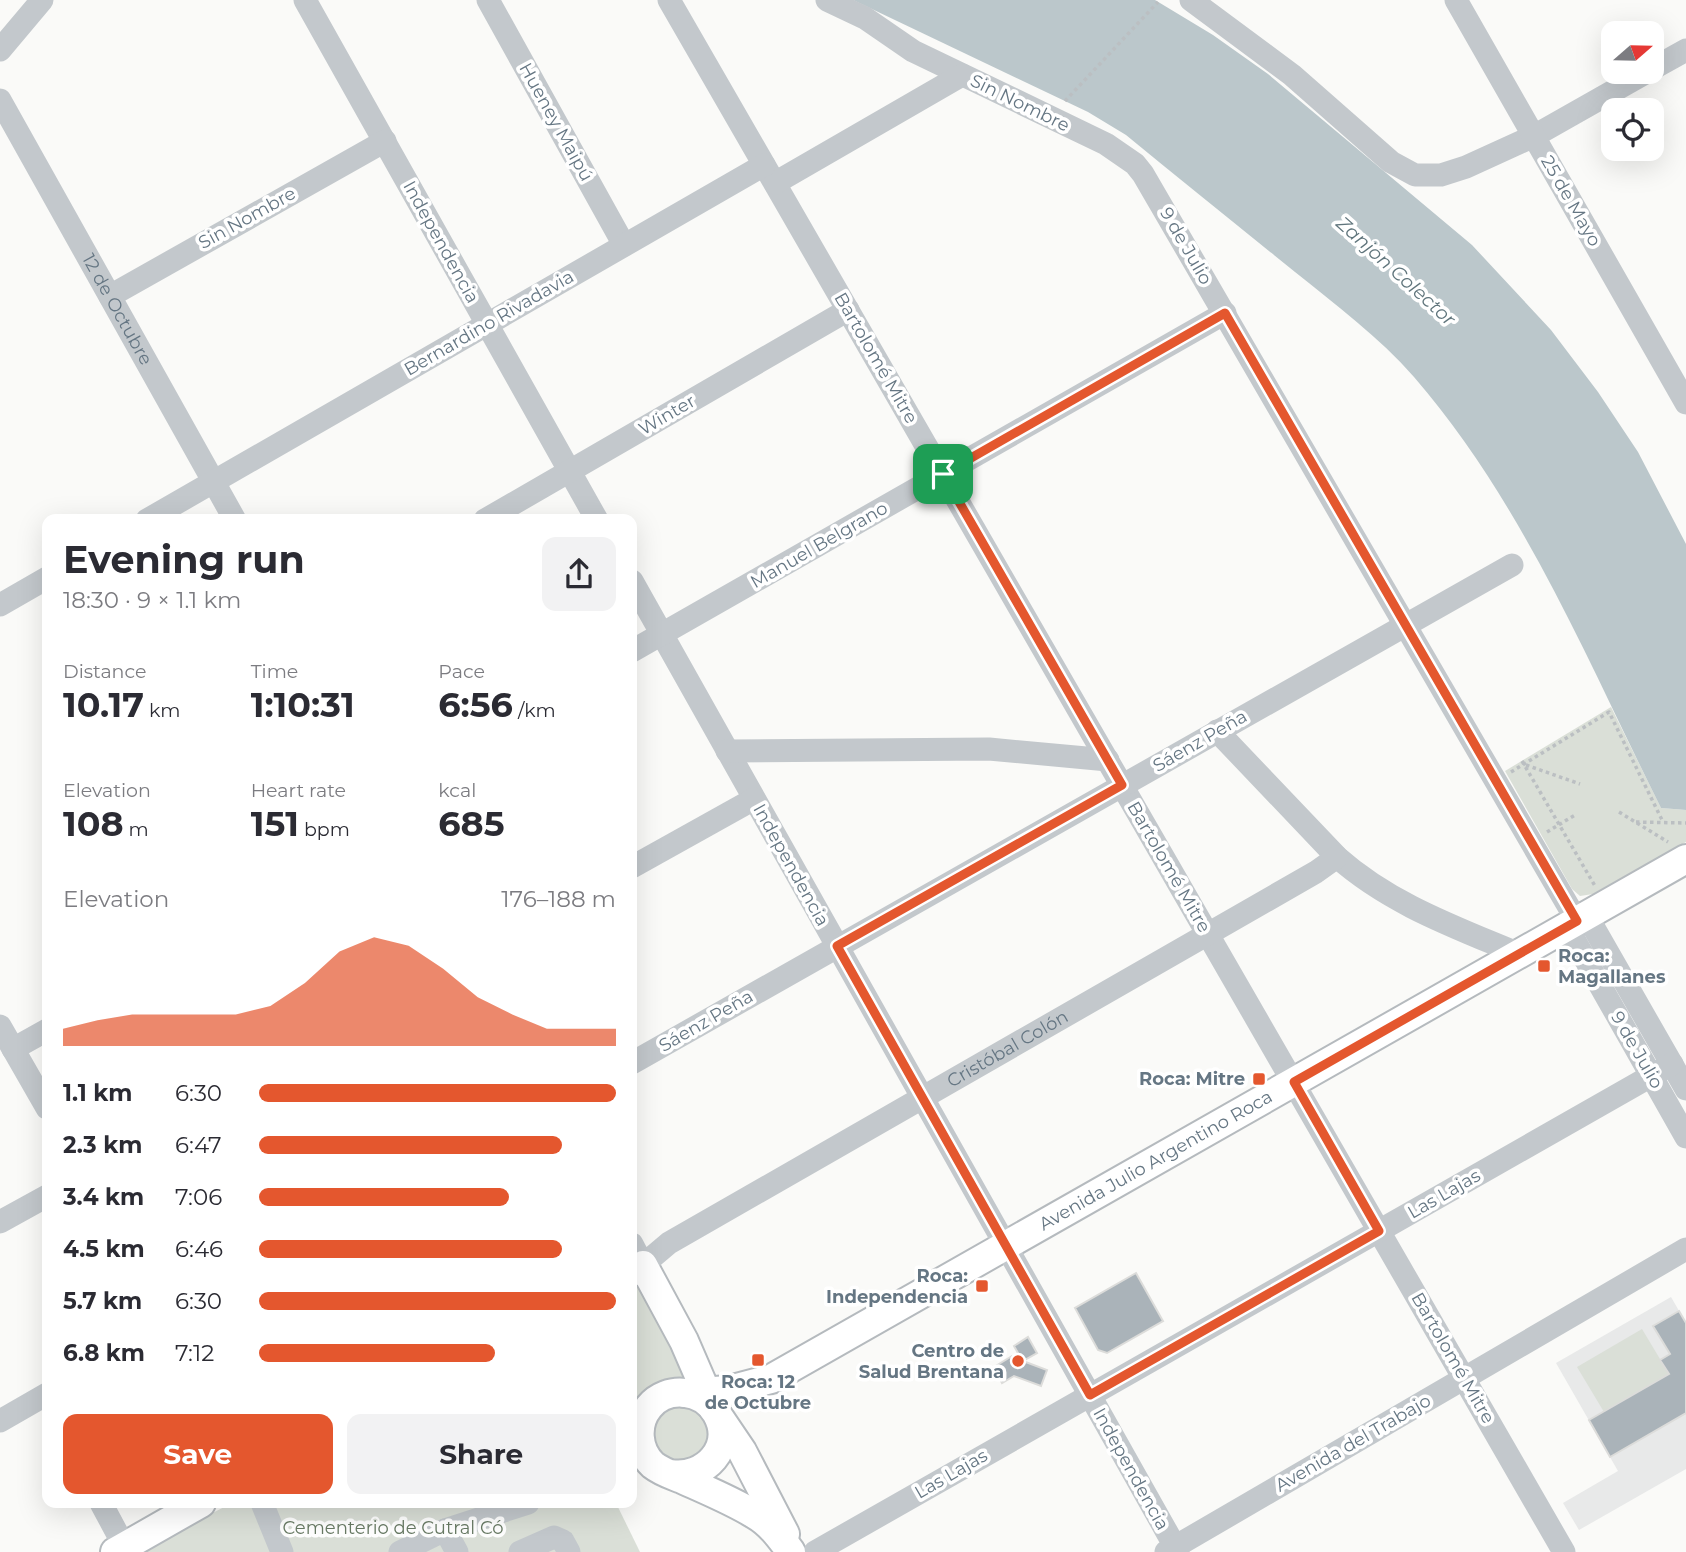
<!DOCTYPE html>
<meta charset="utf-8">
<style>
:root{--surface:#fff;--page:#f2f2f3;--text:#2b2b33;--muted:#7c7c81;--accent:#e4572e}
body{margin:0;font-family:Montserrat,sans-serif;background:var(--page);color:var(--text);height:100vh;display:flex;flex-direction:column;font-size:26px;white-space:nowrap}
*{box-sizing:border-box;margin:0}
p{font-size:23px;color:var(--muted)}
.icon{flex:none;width:38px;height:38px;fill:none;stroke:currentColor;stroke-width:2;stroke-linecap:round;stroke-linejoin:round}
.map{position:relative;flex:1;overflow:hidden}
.panel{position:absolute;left:42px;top:514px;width:595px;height:994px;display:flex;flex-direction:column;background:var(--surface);border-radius:14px;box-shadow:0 7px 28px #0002}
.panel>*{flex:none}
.needle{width:46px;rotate:70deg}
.buttons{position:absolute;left:1601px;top:21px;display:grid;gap:14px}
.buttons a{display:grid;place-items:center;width:63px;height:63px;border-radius:14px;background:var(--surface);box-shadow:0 7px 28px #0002;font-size:35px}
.pin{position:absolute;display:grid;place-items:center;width:60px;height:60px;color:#fff;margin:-30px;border-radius:14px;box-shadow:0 4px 10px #0006}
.round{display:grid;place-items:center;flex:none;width:74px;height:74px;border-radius:14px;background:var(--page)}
.summary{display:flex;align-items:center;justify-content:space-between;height:119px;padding:0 21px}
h1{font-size:38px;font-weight:700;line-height:52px}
.metrics{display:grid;grid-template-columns:repeat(3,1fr);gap:10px;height:119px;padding:7px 21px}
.metrics div{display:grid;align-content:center}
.metrics b{font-size:35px;font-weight:700}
.metrics small{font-size:19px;font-weight:400}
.metrics p{font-size:19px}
.chart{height:196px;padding:14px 21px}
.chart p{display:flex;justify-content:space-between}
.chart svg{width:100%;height:126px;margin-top:7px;fill:var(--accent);opacity:.7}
.button{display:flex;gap:14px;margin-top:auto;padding:14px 21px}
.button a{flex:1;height:80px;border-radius:14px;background:var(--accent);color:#fff;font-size:28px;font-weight:700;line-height:80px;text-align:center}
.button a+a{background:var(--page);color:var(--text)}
ul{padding:0 21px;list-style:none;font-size:23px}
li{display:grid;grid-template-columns:112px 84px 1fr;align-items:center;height:52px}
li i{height:18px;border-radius:9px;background:var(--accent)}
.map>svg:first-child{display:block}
.built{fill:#e8e9e9}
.green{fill:#dadfd7}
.water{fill:#bbc7cb}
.building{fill:#aab3b9;stroke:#dcdcda;stroke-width:2}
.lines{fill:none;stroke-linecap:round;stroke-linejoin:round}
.major-casing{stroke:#b5babe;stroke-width:32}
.path{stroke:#bbbfc2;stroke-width:3.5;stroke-dasharray:3.5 3.5;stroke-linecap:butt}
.minor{stroke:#c3c8cc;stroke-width:23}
.major{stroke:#fff;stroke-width:28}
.route-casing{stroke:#fff;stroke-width:14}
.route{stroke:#e4572e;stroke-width:9}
.poi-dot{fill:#e4572e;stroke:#fff;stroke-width:2.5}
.labels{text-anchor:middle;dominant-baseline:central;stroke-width:7;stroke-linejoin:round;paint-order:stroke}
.street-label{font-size:18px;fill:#657683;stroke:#fff}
.poi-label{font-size:18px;font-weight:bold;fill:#657683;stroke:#fff;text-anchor:end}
.park-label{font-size:18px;fill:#687a64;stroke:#fff}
.water-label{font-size:19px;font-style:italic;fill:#60757c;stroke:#fff}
</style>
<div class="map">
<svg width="1686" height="1552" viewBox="0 0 1686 1552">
<rect width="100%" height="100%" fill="#fafaf8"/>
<polygon class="built" points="1671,1297 1686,1323 1686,1469 1579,1530 1563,1503 1618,1471 1556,1363"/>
<g class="green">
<polygon points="1611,707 1661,808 1686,810 1686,842 1593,894 1580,896 1572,889 1505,771"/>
<polygon points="641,1287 697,1385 639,1402 632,1380 632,1289"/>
<polygon points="1642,1329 1669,1374 1604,1412 1577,1367"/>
<path d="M677,1405C709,1412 716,1426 701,1455L676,1464L659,1456L651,1429L660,1413Z"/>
<polygon points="232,1503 616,1503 640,1552 146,1552 150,1545"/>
</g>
<path class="water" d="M853,0H1155L1213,35L1268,74L1472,245L1551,330L1598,392L1638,452L1686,544V810L1661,808C1587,660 1523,503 1414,377C1379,337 1336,305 1295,272C1238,226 1182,181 1126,135L1088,112Z"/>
<g class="building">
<polygon points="1136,1273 1163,1321 1107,1353 1098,1350 1075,1308"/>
<polygon points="1679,1311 1686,1323 1686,1413 1610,1457 1589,1420 1669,1374 1660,1360 1670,1354 1653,1326"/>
<polygon points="1028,1337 1037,1353 1023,1361 1047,1370 1041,1386 1014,1376 1002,1383 994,1367 1012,1356 1022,1360 1014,1346"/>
</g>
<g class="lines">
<g class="major-casing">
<g id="major">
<polyline points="632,1272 643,1265 684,1341 713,1408"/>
<path id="s3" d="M685,1393L729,1390L771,1379L1686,859"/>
<polyline points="719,1417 742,1451 785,1534"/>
<path d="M671,1474C705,1479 735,1447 717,1414C703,1389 667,1385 649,1407C635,1424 637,1450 653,1465C662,1472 672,1475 682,1479C706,1490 731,1500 754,1514C770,1523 780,1537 791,1552"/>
<polyline points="115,1552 201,1503"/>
</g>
</g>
<g class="path">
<polyline points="1065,101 1158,2"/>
<polyline points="1522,761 1595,886"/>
<polyline points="1526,765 1580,784"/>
<polyline points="1511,772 1609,712 1663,822"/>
<polyline points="1619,812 1668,842"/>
<polyline points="1636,822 1686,823"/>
<polyline points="1547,832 1575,815"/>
</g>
<g class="minor">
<polyline points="305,0 597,520"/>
<polyline points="488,0 624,245"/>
<polyline points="669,0 1564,1552"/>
<polyline points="827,0 865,18 913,51 1106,144 1135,164 1143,174 1577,921"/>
<polyline points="1191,0 1292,75 1391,162 1415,175 1441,175 1466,167 1534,136 1647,72"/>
<polyline points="1456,0 1686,403"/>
<polyline points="0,50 42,0"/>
<polyline points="1652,69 1686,50"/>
<path id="s1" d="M0,100L235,520"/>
<polyline points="775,183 962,75"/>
<polyline points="110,296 385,141"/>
<polyline points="147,520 764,165"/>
<polyline points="485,520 848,310"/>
<polyline points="632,581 1178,1552"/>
<polyline points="0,605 47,578"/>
<polyline points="632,651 1225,313"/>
<path d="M1217,731L1337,857C1390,904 1455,927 1519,954"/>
<polyline points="727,751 989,749 1108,760"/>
<polyline points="632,867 754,799"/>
<polyline points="1587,916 1686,1089"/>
<polyline points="1567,927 1686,1137"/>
<polyline points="0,1026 47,1108"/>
<polyline points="13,1049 47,1030"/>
<polyline points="632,1063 1512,565"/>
<polyline points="0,1222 47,1196"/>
<path id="s2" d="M632,1244L643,1265L669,1243L1316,872L1337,857"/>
<polyline points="0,1421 47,1394"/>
<polyline points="101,1503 124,1546"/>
<polyline points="262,1503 282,1552"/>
<polyline points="445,1530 457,1552"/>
<polyline points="400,1552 445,1530 528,1503"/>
<polyline points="520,1552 554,1537 563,1541 569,1552"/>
<polyline points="815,1552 1672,1064"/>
<polyline points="1166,1552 1686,1249"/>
</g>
<use href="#major" class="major"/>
</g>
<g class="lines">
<g class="route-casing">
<polygon id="route" points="1225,313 1577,921 1294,1082 1379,1231 1090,1395 837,946 1122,785 943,474"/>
</g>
<use href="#route" class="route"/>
</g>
<g class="poi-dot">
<rect x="1537" y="959" width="14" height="14" rx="3.5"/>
<rect x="1252" y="1072" width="14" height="14" rx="3.5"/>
<rect x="975" y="1279" width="14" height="14" rx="3.5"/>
<rect x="751" y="1353" width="14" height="14" rx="3.5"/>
<circle cx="1018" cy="1361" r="7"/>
</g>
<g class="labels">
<g class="street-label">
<text transform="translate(1020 103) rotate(26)">Sin Nombre</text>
<text transform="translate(556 122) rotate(61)">Hueney Maipú</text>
<text transform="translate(1571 201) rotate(60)">25 de Mayo</text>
<text transform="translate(247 218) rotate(-29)">Sin Nombre</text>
<text transform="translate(441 242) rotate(61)">Independencia</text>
<text transform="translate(1186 246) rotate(60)">9 de Julio</text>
<text stroke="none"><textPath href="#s1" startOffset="240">12 de Octubre</textPath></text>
<text transform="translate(489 323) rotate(-30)">Bernardino Rivadavia</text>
<text transform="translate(876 358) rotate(60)">Bartolomé Mitre</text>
<text transform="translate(667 415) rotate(-30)">Winter</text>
<text transform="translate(819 545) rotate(-30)">Manuel Belgrano</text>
<text transform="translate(1200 741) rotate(-30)">Sáenz Peña</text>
<text transform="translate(791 865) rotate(61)">Independencia</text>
<text transform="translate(1169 867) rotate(60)">Bartolomé Mitre</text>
<text transform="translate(706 1021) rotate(-30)">Sáenz Peña</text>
<text stroke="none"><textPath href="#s2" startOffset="448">Cristóbal Colón</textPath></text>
<text transform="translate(1637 1050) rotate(60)">9 de Julio</text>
<text stroke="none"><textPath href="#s3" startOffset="530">Avenida Julio Argentino Roca</textPath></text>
<text transform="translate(1444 1194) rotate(-30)">Las Lajas</text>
<text transform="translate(1453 1358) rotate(60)">Bartolomé Mitre</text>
<text transform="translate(1353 1443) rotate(-30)">Avenida del Trabajo</text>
<text transform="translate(1131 1469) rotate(61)">Independencia</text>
<text transform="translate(951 1474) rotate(-30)">Las Lajas</text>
</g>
<g class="poi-label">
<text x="1558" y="956" text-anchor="start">Roca:<tspan x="1558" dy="21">Magallanes</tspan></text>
<text x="1245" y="1079">Roca: Mitre</text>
<text x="968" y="1276">Roca:<tspan x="968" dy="21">Independencia</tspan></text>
<text x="1004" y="1351">Centro de<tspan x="1004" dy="21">Salud Brentana</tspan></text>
<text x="758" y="1382" text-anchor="middle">Roca: 12<tspan x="758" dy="21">de Octubre</tspan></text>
</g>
<g class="park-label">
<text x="393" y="1528">Cementerio de Cutral Có</text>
</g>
<g class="water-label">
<text transform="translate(1396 271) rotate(42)">Zanjón Colector</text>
</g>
</g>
</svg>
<div class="buttons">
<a><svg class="needle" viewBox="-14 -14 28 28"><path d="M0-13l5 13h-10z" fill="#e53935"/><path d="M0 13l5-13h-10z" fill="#7c7c81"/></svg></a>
<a><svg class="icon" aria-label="locate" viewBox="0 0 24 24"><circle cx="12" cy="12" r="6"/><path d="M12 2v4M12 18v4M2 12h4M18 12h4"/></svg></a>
</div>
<div class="pin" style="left:943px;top:474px;background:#1e9e55"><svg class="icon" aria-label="arrive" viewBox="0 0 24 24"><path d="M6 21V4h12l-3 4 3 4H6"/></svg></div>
<section class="panel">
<div class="summary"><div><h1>Evening run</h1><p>18:30 · 9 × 1.1 km</p></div><a class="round"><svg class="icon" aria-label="share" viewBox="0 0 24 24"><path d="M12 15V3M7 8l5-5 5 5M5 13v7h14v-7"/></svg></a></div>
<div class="metrics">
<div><p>Distance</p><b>10.17<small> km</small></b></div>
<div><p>Time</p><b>1:10:31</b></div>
<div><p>Pace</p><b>6:56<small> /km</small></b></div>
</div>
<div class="metrics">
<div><p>Elevation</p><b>108<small> m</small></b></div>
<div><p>Heart rate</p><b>151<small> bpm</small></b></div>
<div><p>kcal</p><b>685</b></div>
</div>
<div class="chart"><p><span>Elevation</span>176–188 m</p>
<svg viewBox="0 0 160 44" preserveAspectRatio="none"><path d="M0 44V38L10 35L20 33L30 33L40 33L50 33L60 30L70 22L80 11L90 6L100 9L110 17L120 27L130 33L140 38L150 38L160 38V44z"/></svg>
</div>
<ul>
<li><b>1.1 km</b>6:30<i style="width:100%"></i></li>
<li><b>2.3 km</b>6:47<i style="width:85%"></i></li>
<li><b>3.4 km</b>7:06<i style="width:70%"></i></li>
<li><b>4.5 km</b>6:46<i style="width:85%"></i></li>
<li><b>5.7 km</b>6:30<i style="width:100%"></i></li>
<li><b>6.8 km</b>7:12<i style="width:66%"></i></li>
</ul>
<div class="button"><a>Save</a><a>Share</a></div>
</section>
</div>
